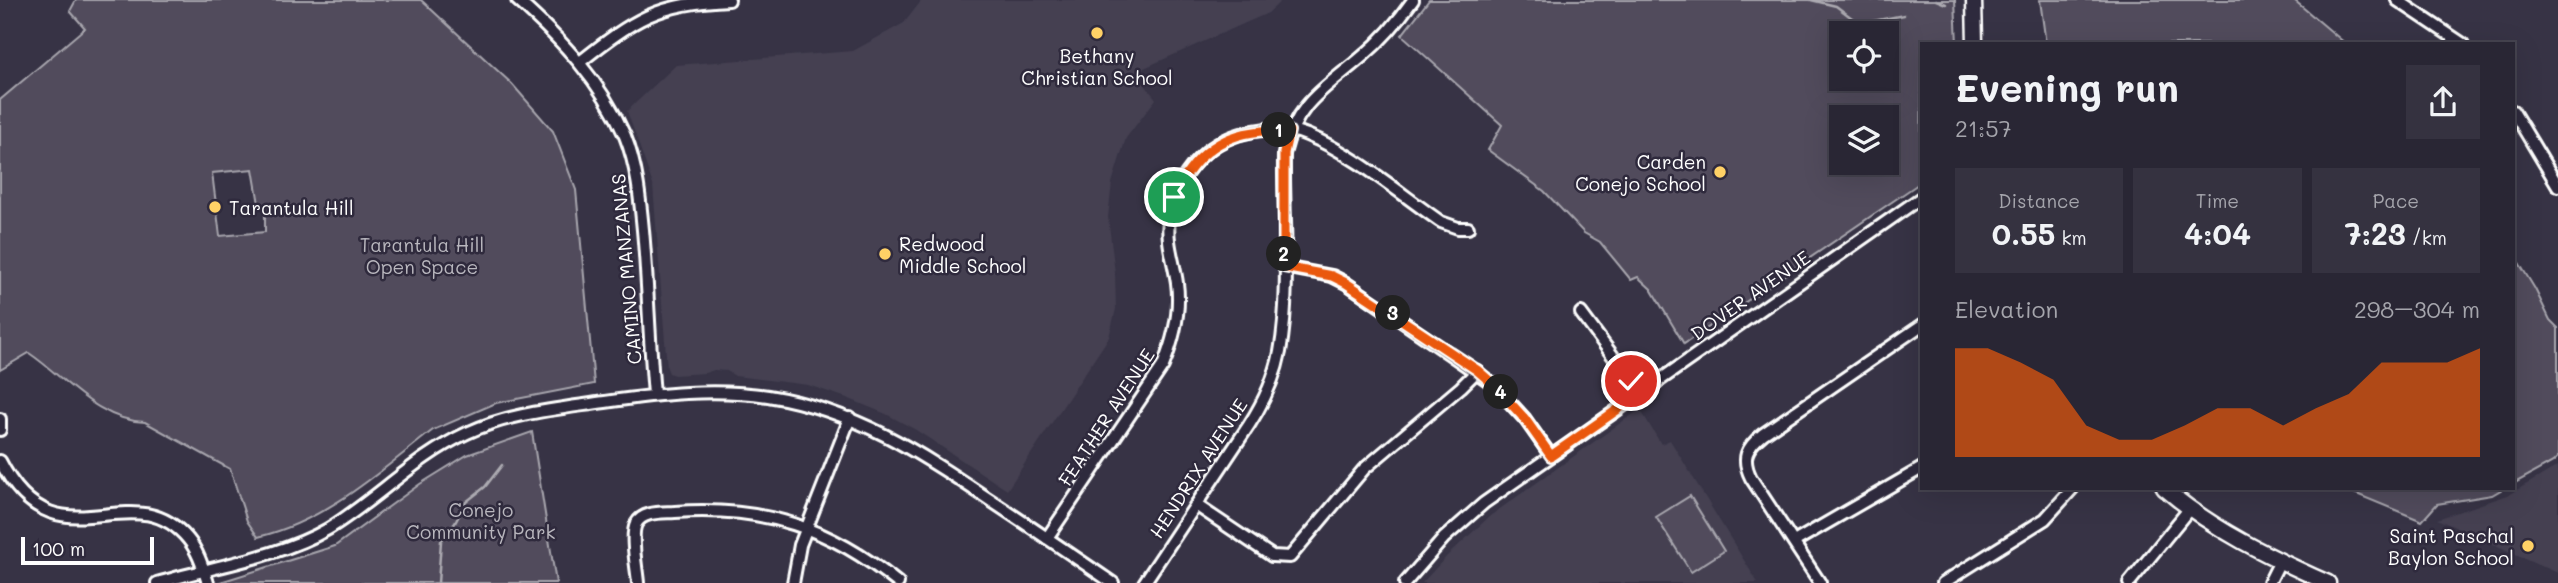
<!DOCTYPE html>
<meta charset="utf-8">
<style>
:root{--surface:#292634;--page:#353240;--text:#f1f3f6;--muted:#a5a5ac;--line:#45434f;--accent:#ea580c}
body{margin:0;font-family:Mali,sans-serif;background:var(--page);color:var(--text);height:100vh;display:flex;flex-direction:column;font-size:26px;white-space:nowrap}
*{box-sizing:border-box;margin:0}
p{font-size:23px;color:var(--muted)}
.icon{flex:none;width:38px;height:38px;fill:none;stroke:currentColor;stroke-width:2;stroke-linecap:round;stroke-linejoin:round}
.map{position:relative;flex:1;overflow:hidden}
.sheet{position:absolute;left:1920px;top:42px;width:595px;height:448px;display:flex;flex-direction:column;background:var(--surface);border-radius:0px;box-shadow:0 7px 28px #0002,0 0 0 2px var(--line)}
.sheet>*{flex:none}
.tools{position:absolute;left:1829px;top:21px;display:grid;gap:14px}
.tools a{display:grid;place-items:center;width:70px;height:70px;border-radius:0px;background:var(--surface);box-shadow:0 7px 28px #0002,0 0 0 2px var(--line);font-size:35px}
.scale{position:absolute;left:21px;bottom:18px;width:133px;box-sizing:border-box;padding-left:7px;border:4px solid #fff;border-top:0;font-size:19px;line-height:24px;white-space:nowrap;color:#fff;-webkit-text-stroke:5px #2f2a3d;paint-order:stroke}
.pin{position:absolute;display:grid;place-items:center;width:60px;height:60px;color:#fff;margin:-30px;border:4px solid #fff;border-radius:50%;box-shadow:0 2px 7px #0007}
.km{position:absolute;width:35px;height:35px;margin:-18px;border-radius:50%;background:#222;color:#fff;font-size:19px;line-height:35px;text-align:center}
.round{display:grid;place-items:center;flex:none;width:74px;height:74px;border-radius:0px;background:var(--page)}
.head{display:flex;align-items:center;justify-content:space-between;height:119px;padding:0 35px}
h1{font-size:38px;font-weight:800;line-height:52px}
.metrics{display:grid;grid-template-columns:repeat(3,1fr);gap:10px;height:119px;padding:7px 35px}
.metrics div{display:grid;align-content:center;border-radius:0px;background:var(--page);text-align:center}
.metrics b{font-size:30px;font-weight:800}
.metrics small{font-size:19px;font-weight:400}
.metrics p{font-size:19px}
.chart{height:196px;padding:14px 35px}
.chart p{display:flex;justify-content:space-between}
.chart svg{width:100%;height:126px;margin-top:7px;fill:var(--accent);opacity:.7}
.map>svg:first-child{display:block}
.built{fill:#444051}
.green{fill:#514c5c;stroke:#a8a6ae;stroke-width:2;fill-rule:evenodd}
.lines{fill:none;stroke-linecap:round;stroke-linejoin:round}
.stream{stroke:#adabb2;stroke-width:2.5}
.minor-casing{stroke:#fff;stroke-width:16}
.major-casing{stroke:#fff;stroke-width:19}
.minor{stroke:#2f2a3d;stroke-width:10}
.major{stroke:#2f2a3d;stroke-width:14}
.route-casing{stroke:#fff;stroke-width:14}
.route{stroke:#ea580c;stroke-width:9}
.poi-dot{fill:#ffd166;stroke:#2f2a3d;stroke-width:2.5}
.labels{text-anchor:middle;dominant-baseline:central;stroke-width:5;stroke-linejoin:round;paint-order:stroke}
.poi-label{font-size:19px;fill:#fff;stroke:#2f2a3d;text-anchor:end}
.park-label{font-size:19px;fill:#b9b7be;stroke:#2f2a3d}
.street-label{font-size:19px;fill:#fff;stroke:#2f2a3d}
</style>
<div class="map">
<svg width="2558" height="583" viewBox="0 0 2558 583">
<rect width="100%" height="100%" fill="#373345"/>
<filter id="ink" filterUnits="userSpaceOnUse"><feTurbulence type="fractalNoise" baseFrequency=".0143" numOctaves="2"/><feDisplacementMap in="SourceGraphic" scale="14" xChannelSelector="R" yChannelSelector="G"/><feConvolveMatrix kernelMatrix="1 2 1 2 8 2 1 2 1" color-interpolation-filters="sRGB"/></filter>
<g filter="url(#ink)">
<g class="built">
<polygon points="922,0 1282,0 1268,13 1135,72 1156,99 1126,138 1112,183 1108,217 1115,273 1116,309 1109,337 1007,490 916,430 886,414 847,398 808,385 735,376 727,371 714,370 705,373 674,375 669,373 667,368 653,185 627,111 676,65 853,51 904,23"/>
<polygon points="1640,409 1661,444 1670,440 1758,583 1422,583 1447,556 1490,516"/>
<polygon points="2558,466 2558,573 2437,519 2508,495"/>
</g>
<g class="green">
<path d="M76,0H421L512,84L553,131L576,190L594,384L496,403L433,430C379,472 326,521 258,537L247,521L230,469L145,422C98,421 66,378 29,353L0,370V100L85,28L70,11ZM253,169L259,204L265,205V232L220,236L212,173Z"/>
<path d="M1429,0H1955L1957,44H1922L1921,182L1684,344L1651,289L1638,277L1631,280L1600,242L1584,233L1544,191L1488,150L1502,125L1402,35ZM1841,33H1886V79H1841ZM1841,117H1886V163H1841Z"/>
<polygon points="2040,0 2294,0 2346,44 2046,44"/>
<polygon points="2513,253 2535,289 2550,320 2558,328 2558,457 2553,462 2513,484"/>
<polygon points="532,432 556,583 217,583 335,546 420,484 467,455"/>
<polygon points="2342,488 2504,488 2492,495 2437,504 2422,521"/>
<polygon points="1690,496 1724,551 1691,572 1656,517"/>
</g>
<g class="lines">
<g class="stream">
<polyline points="1811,0 1836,6 1856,21 1863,23 1904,15"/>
<polyline points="1863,0 1873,0"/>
<polyline points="1936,0 1946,4"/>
<polyline points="438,583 441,541 455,523 466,502 485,487 502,465"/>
</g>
<g class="minor-casing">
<g id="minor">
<path d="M517,0C561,39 601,81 625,136C637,166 640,198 643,230C648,284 649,339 654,394"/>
<polyline points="2397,0 2463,44"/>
<path d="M580,62C634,19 658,3 729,0"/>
<polyline points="2513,111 2558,186"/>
<polyline points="1284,267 1332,276 1346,283 1493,384 1525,419 1551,456"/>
<polyline points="1581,313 1641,394"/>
<polyline points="0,419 0,430"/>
<path d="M0,461C56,571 131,471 188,539C198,551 203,568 208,583"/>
<polyline points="1196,505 1272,556 1290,557 1364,469 1461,387 1477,371"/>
<path d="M1047,538L1163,366C1174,339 1181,312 1177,283C1174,261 1166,242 1169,220C1173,193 1185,170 1206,152C1232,131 1275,122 1307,135C1354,154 1399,193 1441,222L1458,228H1468"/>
<polyline points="1794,542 1922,468"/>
<path d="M157,583C211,567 280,557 328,529C376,500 415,457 467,433C510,413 558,409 605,402C660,394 713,388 768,396C855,410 919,452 990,500C1031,527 1072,555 1113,583"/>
<path d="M638,583C637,569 630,536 636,524C643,511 662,513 675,512C763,506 830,527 898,583"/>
<polyline points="793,583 800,545 850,418"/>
<path d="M1144,583L1249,425C1263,403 1275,378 1280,352C1291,292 1283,215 1284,154C1296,102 1326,88 1363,56C1382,40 1399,20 1413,0"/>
<polyline points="1405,583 1444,538 1484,503 1922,197"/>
<path d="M1820,583L1751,478C1741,458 1746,448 1763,434L1922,325"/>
<polyline points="1943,583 2045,519 2073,488"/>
<polyline points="2129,583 2190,508"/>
<polyline points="2269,583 2280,561"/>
</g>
</g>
<g class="major-casing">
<g id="major">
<polyline points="1974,0 1975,44"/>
<path d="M2164,488C2213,530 2270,557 2328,583"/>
</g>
</g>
<use href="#minor" class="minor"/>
<use href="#major" class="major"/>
</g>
</g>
<g class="lines" filter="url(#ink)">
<g class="route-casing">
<path id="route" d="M1174,197C1198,146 1233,127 1289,131L1284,153V267L1332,276L1346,283L1477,370L1493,384L1525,419L1551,456L1640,394L1631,381"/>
</g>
<use href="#route" class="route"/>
</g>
<g class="poi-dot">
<circle cx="1097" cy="33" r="7"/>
<circle cx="1720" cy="172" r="7"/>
<circle cx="215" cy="207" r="7"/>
<circle cx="885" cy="254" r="7"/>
<circle cx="2528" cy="546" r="7"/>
</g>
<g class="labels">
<g class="poi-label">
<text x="1097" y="55" text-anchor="middle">Bethany<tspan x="1097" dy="22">Christian School</tspan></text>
<text x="1706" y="161">Carden<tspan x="1706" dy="22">Conejo School</tspan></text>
<text x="229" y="207" text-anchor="start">Tarantula Hill</text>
<text x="899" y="243" text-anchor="start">Redwood<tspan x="899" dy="22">Middle School</tspan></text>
<text x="2514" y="535">Saint Paschal<tspan x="2514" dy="22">Baylon School</tspan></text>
</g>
<g class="park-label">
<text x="422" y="244">Tarantula Hill<tspan x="422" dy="22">Open Space</tspan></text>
<text x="481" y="509">Conejo<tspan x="481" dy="22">Community Park</tspan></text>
</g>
<g class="street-label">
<text transform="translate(626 269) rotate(-95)">CAMINO MANZANAS</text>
<text transform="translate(1750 295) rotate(-35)">DOVER AVENUE</text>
<text transform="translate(1106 417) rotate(-57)">FEATHER AVENUE</text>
<text transform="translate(1198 468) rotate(-57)">HENDRIX AVENUE</text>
</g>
</g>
</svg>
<div class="tools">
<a><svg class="icon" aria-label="locate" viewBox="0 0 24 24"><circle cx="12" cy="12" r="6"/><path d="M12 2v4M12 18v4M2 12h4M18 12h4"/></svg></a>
<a><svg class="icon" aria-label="layers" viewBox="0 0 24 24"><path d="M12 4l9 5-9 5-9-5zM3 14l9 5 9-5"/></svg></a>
</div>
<div class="scale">100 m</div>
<div class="pin" style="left:1174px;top:197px;background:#1e9e55"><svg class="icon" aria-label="arrive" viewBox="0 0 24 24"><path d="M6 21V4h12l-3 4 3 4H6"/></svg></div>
<div class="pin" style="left:1631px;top:381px;background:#d93025"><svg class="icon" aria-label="check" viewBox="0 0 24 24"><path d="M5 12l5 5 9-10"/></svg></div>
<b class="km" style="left:1279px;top:130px">1</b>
<b class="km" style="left:1284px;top:254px">2</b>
<b class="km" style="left:1393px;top:313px">3</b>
<b class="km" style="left:1501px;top:392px">4</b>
<section class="sheet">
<div class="head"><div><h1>Evening run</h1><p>21:57</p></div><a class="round"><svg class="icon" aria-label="share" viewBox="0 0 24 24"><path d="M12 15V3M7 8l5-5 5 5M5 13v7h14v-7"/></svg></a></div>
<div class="metrics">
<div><p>Distance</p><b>0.55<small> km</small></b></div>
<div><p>Time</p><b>4:04</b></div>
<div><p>Pace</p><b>7:23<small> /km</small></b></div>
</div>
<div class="chart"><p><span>Elevation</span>298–304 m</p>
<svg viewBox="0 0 160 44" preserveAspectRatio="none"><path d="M0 44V6L10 6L20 11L30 17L40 33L50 38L60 38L70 33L80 27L90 27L100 33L110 27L120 22L130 11L140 11L150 11L160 6V44z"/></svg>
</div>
</section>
</div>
